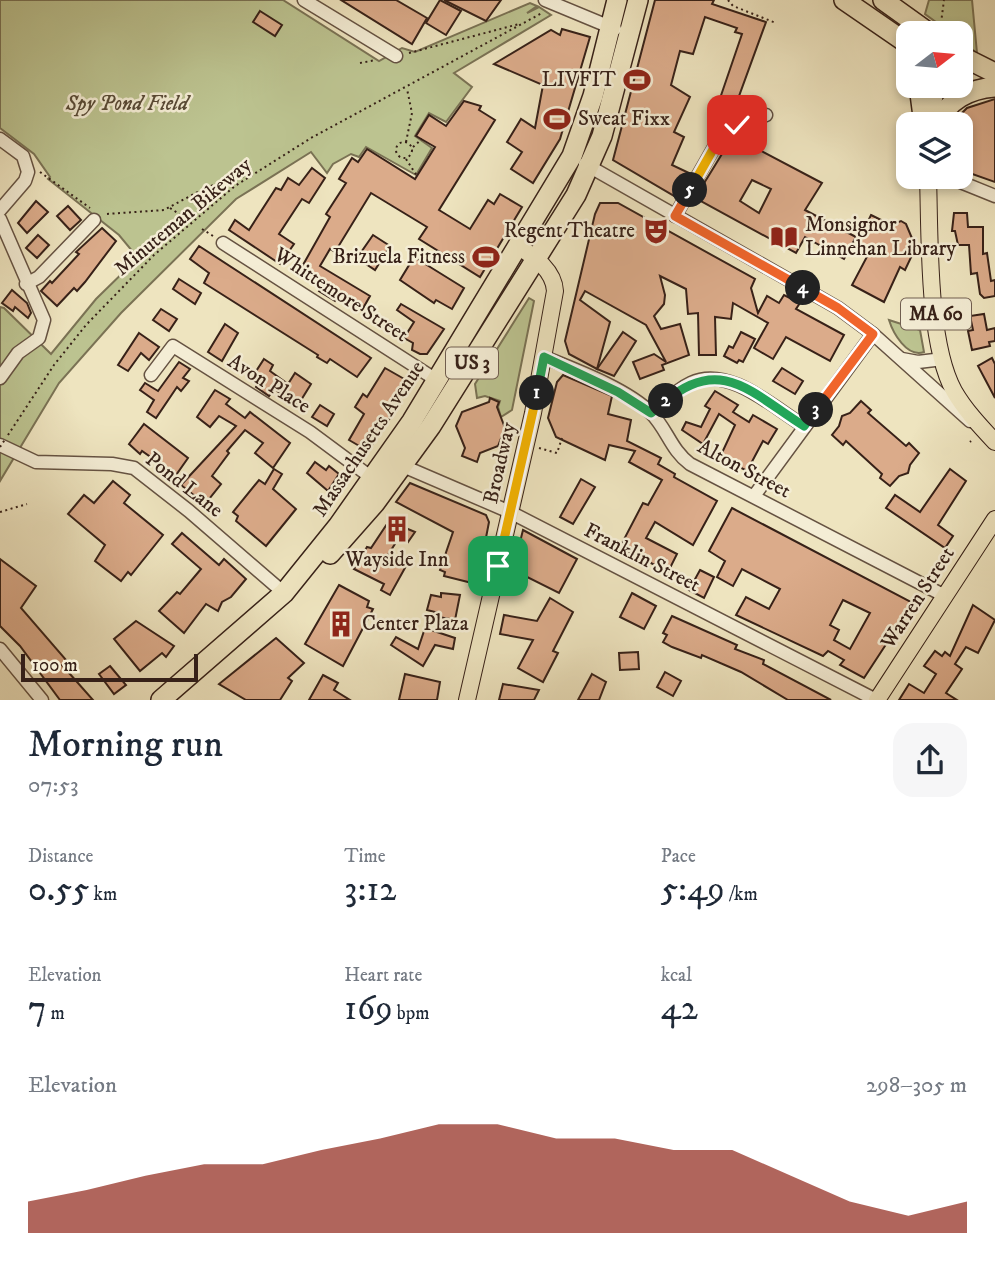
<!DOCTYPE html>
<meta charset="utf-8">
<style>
:root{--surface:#fff;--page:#f6f6f7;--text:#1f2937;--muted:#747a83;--accent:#8f2418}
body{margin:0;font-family:"IM FELL DW Pica",serif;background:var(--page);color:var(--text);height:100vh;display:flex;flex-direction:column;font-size:26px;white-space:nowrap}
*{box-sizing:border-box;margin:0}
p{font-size:23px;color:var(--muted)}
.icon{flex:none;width:38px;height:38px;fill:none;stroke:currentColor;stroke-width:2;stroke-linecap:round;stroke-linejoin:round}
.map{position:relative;height:700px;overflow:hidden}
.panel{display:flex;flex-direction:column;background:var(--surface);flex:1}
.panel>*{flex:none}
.needle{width:46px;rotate:74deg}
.controls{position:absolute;left:896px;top:21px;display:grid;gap:14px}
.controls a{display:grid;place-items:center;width:77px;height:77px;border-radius:14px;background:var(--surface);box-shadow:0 4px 10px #0003;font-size:35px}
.scale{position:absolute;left:21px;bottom:18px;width:177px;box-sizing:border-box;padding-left:7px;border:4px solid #372118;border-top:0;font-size:19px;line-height:24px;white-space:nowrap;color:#372118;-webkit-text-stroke:5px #f4edd5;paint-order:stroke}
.pin{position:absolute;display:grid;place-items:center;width:60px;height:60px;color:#fff;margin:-30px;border-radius:14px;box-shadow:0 4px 10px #0006}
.km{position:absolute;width:35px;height:35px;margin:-18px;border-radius:50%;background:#222;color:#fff;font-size:19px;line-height:35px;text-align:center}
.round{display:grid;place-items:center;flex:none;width:74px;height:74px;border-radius:21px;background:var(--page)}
.overview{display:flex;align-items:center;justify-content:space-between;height:119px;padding:0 28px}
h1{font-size:38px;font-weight:600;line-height:52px}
.stats{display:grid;grid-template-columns:repeat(3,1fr);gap:10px;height:119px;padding:7px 28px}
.stats div{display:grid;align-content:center}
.stats b{font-size:35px;font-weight:600}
.stats small{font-size:19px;font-weight:400}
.stats p{font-size:19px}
.chart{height:196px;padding:14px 28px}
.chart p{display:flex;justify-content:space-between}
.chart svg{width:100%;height:126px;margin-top:7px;fill:var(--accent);opacity:.7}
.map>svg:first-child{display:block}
.green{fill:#bcc390;stroke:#7a7254;stroke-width:2}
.building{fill:#dbab8a;stroke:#372118;stroke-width:2;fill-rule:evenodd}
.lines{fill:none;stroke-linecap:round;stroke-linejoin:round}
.minor-casing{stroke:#655242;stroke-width:15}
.major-casing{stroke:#372118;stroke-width:18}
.highway-casing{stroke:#372118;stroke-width:22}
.path{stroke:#372118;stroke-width:2;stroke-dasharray:2 3.5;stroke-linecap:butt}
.minor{stroke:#f4edd5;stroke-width:12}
.major{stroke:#eee4bf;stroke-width:16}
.highway{stroke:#eee4bf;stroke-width:19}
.path-bridge{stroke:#372118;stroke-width:2;stroke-dasharray:2 3.5;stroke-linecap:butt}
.split-1-casing{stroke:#fff;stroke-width:14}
.split-2-casing{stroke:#fff;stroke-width:14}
.split-3-casing{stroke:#fff;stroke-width:14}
.split-4-casing{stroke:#fff;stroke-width:14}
.split-5-casing{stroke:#fff;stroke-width:14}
.split-6-casing{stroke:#fff;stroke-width:14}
.split-1{stroke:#f5b400;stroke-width:9}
.split-2{stroke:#22a559;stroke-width:9}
.split-3{stroke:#22a559;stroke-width:9}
.split-4{stroke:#f0652b;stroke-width:9}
.split-5{stroke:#f0652b;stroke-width:9}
.split-6{stroke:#f5b400;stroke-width:9}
.labels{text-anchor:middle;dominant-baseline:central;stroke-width:5;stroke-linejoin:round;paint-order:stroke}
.shield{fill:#f4edd5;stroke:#705e51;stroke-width:2}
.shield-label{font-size:19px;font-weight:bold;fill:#372118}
.poi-label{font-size:21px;fill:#372118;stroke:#f4edd5;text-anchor:end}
.park-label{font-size:21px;font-style:italic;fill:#584a36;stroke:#f4edd5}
.street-label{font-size:21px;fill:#372118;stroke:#f4edd5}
</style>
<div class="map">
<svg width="995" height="700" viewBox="0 0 995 700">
<rect width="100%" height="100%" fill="#eee4bf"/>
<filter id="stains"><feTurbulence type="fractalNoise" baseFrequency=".00286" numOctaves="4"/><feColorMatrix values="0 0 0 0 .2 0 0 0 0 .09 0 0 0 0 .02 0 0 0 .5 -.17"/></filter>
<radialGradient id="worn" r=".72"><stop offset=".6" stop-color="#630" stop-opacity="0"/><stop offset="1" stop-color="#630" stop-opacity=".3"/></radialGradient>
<g class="green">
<polygon points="0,0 283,0 379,61 402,48 415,52 530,3 537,6 527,13 539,7 551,15 454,73 472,87 446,122 429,113 415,136 432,148 416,175 366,147 359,157 351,154 333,164 327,173 311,152 236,199 121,313 59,383 0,481 0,307 4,308 51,354 96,299 138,258 119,235 48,179 50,177 34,154 0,128"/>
<polygon points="929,0 972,0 977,53 961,41 961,33 951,33 925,14"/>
<polygon points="529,298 534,301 512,410 501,417 498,407 500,401 485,396 477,398 475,384"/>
<path d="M889,320L920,330L924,352C907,358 893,333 889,320Z"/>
</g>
<g class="building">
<polygon points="341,0 396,0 427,18 412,44"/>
<polygon points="440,0 461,11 446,35 426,23"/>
<polygon points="444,0 501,0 486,21"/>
<polygon points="655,0 714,0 712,4 766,22 731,118 715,113 742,34 735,32 737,28 705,17 693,54 680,51 671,85 690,97 674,132 684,137 672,165 689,173 676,197 613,160"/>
<polygon points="260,11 282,25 275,36 253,22"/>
<polygon points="562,29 590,37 560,139 533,183 511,169 522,152 507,142 521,119 535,128 543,85 494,64 551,30 560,35"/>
<polygon points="995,99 995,182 961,170 961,124 951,124 967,108"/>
<polygon points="464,101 481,106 479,110 495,120 439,210 470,229 488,200 494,204 500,194 522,207 480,277 419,239 427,227 371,193 335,252 330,249 320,266 370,296 362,310 339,295 335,301 319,291 321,286 299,272 330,217 326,214 346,183 339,179 352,158 358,162 367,149 415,179 435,147 416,136 429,115 446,126"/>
<path d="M733,136L822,183L805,210L856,237L844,259L805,237L796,253L695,198ZM752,180L771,189L759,213L740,201Z"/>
<polygon points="312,168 325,178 309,203 302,199 279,234 294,244 280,264 229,230 235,220 249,230 276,188 281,190 288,178 299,185"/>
<polygon points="36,201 48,212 27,233 18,223"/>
<polygon points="600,203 618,203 755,279 751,288 758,313 767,296 779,303 784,295 800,303 796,309 844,335 830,361 786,337 773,359 754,348 768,323 733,303 731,319 715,317 716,355 699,355 698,313 688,314 686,289 660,276 665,295 664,304 654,316 661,329 680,324 689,355 662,365 664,370 640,379 633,362 654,354 666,362 646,325 585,291 580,300 610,322 597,369 569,354 565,341 595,214"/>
<polygon points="68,206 81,220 70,230 57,216"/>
<polygon points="954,213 967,213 968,227 983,227 983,254 987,253 991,281 995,280 995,296 984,298 980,294 977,273 971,274 969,245 958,245 955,231 952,231"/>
<polygon points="871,215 891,225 901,221 906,224 914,243 914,251 905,270 900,267 884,302 852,285 870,251 857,244"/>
<polygon points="102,228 116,241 85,282 77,291 74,288 57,306 41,291 50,281 52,283 79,254 76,252"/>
<polygon points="38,235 49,245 37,258 26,248"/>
<polygon points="373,235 390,246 375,270 357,258"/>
<polygon points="199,246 371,358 357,377 330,359 327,363 317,357 318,355 204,283 209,273 190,259"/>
<polygon points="414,257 464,288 452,309 436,300 434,303 400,280"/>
<polygon points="179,279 201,293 195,304 173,289"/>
<polygon points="12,290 27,303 31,313 28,318 15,307 13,311 2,303"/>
<polygon points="401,304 444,329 427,354 420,354 412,350 413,343 404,338 414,322 397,310"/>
<polygon points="161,309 177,319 169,331 153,320"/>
<polygon points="984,314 987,330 995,328 995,341 989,342 990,346 972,350 968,331 973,330 970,316"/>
<polygon points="225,324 238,333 222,361 208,352"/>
<polygon points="623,332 636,341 614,376 597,369"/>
<polygon points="741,332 755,339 743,362 739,360 737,363 724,356 729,346 733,348"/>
<polygon points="139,333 159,347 149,360 141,353 128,371 118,365"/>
<polygon points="992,358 995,364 995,398 978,366"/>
<polygon points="264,359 273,365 270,371 288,384 295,373 311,384 298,405 274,389 269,396 256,387 260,380 253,376"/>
<polygon points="179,362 190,369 183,378 189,381 181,391 177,387 156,418 147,412 154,400 140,390 145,383 158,391"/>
<polygon points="385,368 406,380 388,408 390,418 368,451 349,440 364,414 355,407 363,394 367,397"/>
<polygon points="782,368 803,381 795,394 773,381"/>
<polygon points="563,375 612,396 608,414 631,420 627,441 661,458 658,464 675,474 674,477 717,501 693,545 655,522 646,538 677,554 668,572 620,547 643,503 648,505 662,480 629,462 635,451 609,445 605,460 556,437 548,418 557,382"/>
<polygon points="215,390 230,399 226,404 245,418 250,412 290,443 273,468 255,453 263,443 245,430 227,451 229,453 212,476 221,484 205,504 181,485 236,426 219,416 210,427 197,417"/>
<polygon points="715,391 738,405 733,412 749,422 753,415 777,429 768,444 763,441 747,471 720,457 735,425 719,414 703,444 682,430 686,422 701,427 710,409 705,406"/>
<polygon points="490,398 499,402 497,407 505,428 498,446 480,453 477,462 462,456 465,448 456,426 462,412 489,402"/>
<polygon points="861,401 871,410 868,413 906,446 909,443 919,453 910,465 908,473 899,476 890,486 880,478 882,474 846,441 843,445 832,435 839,426 842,416 850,413"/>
<polygon points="320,405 334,414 327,426 312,417"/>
<polygon points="144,424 188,458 176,475 142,451 140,454 129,444"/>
<polygon points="315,462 326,470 329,466 339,474 328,491 307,473"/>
<polygon points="274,469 282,474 273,489 296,509 266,546 236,521 238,516 233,512 259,480 265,484"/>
<polygon points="950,469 966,481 938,525 953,536 945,548 886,508 895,495 920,512"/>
<polygon points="581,479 595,487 573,524 560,517"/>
<polygon points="113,481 130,495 124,503 163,535 131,575 128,572 121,581 95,561 105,545 68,514 84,495 94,503"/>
<polygon points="410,483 486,515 489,522 484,548 480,562 477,561 472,583 444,576 445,572 440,570 453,532 396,502"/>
<path d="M732,508L913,603L864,678L840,665L844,660L828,651L823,656L736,615L746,597L769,609L780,589L742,569L733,586L717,577L725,561L709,551ZM843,600L870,613L850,649L834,640L839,630L830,625Z"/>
<polygon points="389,521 415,532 408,542 400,536 388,555 406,566 390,595 381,590 384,584 354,569 367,547 371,548"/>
<polygon points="523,530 577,559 559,593 513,570"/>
<polygon points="182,533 219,565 224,559 246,579 231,597 222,602 218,611 206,604 184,633 159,611 177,592 180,594 201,569 172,544"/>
<polygon points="0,559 36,586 21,608 67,661 62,665 93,700 60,700 20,646 0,626"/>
<polygon points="700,570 714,577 704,598 689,590"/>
<polygon points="339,585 369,601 367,607 373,609 343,666 305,644"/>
<polygon points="441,593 460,595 455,620 439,617 439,613 427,610 431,595 441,597"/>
<polygon points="632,593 656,606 644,629 620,617"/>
<polygon points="550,598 573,612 553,651 558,653 543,682 518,668 533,640 500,634 504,615 537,621"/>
<polygon points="973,605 995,620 978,653 966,647 955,664 962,669 946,693 957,700 899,700 909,684 924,693 936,674 924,666 935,651 942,656 945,652 950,656"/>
<polygon points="672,616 737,645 735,649 764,660 763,664 831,700 788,700 741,672 702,655 701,658 672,647 663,642 667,635 663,633"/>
<polygon points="136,621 174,646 166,657 162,653 140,671 114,639"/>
<polygon points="425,628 455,638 453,649 435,645 423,666 391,645 396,637 418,649"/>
<polygon points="276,638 304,663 288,678 292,681 280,700 246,700 219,684"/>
<polygon points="638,652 639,669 620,670 619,653"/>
<polygon points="110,666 126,685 114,694 99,674"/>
<polygon points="665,672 681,681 673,696 657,687"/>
<polygon points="405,674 440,682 437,700 399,700"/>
<polygon points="592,674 606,682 599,700 578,700"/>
<polygon points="323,675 338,683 334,690 350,700 309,700"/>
<polygon points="503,684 539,690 534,700 499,700"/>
</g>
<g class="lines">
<g class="minor-casing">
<g id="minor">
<polyline points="304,0 396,56"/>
<polyline points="545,0 615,29"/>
<polyline points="0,139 23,156 28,172 25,181 0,210"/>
<polyline points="585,164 838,308 873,334 970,421"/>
<polyline points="948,177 995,196"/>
<polyline points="675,216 724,130 766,115"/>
<polyline points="0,219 44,320 39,338 18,353 0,378"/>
<polyline points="223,243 438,381"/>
<polyline points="26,284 39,277 94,220"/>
<path d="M544,357C576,370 627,389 651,413C667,429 671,450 690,464L945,596"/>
<polyline points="902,359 918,362 943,359"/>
<polyline points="151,375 173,346 310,432 372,478"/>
<path d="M651,413C664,403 676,390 691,383C728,365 773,407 804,426"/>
<polyline points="0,445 36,462 112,464 134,468 189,511 284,593"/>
<polyline points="396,463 510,512 876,700"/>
<polyline points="754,496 873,334"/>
<polyline points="0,649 42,700"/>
</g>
</g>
<g class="major-casing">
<g id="major">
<polyline points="930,124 936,86"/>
<path d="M928,177C930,234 927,342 954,391C965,410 980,426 995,442"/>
<path d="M467,700L533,413L555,291C554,271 535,257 519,247"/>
<polyline points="877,700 995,519"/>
</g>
</g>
<g class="highway-casing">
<g id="highway">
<polyline points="844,0 908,44"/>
<polyline points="883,0 929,33"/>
<polyline points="961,56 995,73"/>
<polyline points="919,86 924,124"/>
<path d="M936,124C949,100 968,89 995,87"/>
<polyline points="330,554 375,503 431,426 576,195 602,136 638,0"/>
<polyline points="161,700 284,593 338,526 412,421 572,156 593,96 617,0"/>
</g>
</g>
<g class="path">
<polyline points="728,0 733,6 776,23"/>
<polyline points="941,23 944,0"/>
<polyline points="409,53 519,24"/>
<polyline points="360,63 376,60"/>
<circle cx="404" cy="150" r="8"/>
<polyline points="406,142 412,113 407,89"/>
<polyline points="413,147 422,139"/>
<polyline points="406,159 417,176"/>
<polyline points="40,172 90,208"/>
<polyline points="170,208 187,219"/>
<polyline points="107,214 164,210 207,187 248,175"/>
<polyline points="202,229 213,236"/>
<polyline points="8,435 54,365 86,325 154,255 235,186 311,138 542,13"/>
<polyline points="970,442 971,441"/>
<polyline points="539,448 557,453 562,438"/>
<polyline points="0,512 27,504"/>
</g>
<use href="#minor" class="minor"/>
<use href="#major" class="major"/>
<use href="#highway" class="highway"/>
<polyline class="path-bridge" points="0,447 6,438"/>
</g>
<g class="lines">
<g class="split-1-casing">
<polyline id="split-1" points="498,566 537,393"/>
</g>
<g class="split-2-casing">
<polyline id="split-2" points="537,393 544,357 618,392 651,413 666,401"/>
</g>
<g class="split-3-casing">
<path id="split-3" d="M666,401C721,354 754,395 804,426L816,410"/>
</g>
<g class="split-4-casing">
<polyline id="split-4" points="803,288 838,308 873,334 816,410"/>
</g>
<g class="split-5-casing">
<polyline id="split-5" points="690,190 675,216 803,288"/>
</g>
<g class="split-6-casing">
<polyline id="split-6" points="690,190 724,130 737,125"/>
</g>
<use href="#split-1" class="split-1"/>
<use href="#split-2" class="split-2"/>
<use href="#split-3" class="split-3"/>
<use href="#split-4" class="split-4"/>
<use href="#split-5" class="split-5"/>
<use href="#split-6" class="split-6"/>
</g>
<defs>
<g id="stadium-bare" transform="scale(2.1)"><path d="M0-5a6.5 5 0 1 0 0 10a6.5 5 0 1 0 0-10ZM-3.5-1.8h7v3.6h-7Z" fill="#8f2418" stroke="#f4edd5" stroke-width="2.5" paint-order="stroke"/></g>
<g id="theatre-bare" transform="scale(2.1)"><path d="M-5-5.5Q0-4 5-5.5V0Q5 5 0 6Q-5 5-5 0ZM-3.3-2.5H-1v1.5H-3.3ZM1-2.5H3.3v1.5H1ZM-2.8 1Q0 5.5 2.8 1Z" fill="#8f2418" stroke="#f4edd5" stroke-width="2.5" paint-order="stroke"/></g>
<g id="library-bare" transform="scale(2.1)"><path d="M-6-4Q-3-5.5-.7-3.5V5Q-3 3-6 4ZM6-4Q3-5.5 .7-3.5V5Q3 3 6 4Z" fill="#8f2418" stroke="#f4edd5" stroke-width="2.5" paint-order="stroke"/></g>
<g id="building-bare" transform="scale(2.1)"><path d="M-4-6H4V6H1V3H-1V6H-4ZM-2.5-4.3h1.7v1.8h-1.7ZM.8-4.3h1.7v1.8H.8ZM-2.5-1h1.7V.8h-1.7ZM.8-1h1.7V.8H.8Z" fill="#8f2418" stroke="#f4edd5" stroke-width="2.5" paint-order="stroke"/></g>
</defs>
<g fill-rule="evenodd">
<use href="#stadium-bare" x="637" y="80"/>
<use href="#stadium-bare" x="557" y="119"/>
<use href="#theatre-bare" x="656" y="231"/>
<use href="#library-bare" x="784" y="237"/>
<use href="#stadium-bare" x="486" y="257"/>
<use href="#building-bare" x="397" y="529"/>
<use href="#building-bare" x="341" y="624"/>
</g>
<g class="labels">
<g class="shield">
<rect x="901" y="298.5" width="70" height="31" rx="5"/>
<rect x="446" y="347.5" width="52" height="31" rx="5"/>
</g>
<g class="shield-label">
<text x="936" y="314">MA 60</text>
<text x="472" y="363">US 3</text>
</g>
<g class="poi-label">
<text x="616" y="80">LIVFIT</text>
<text x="578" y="119" text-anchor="start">Sweat Fixx</text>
<text x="805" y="225" text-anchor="start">Monsignor<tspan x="805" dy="24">Linnehan Library</tspan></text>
<text x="635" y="231">Regent Theatre</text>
<text x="465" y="257">Brizuela Fitness</text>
<text x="397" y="560" text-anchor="middle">Wayside Inn</text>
<text x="362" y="624" text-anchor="start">Center Plaza</text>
</g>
<g class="park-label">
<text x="127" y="104">Spy Pond Field</text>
</g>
<g class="street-label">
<text transform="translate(183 217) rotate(-40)">Minuteman Bikeway</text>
<text transform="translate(341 295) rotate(33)">Whittemore Street</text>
<text transform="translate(269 384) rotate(32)">Avon Place</text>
<text transform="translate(369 439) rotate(-56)">Massachusetts Avenue</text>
<text transform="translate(500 463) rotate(-77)">Broadway</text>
<text transform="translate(744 469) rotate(28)">Alton Street</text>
<text transform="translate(184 485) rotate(38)">Pond Lane</text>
<text transform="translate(642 558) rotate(27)">Franklin Street</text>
<text transform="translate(918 598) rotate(-57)">Warren Street</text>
</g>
</g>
<rect width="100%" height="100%" filter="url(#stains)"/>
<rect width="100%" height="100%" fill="url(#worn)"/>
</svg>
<div class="controls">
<a><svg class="needle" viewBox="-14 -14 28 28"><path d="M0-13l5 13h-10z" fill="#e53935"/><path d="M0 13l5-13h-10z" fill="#747a83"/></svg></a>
<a><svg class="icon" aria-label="layers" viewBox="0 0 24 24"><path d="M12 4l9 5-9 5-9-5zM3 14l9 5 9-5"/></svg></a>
</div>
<div class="scale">100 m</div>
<div class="pin" style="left:498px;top:566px;background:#1e9e55"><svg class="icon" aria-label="arrive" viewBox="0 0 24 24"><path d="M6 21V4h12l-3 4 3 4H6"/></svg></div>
<div class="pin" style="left:737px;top:125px;background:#d93025"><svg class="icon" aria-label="check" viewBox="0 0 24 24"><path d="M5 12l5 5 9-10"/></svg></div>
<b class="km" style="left:537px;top:393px">1</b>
<b class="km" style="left:666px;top:401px">2</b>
<b class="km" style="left:816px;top:410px">3</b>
<b class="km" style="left:803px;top:288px">4</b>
<b class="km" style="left:690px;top:190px">5</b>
</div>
<section class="panel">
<div class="overview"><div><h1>Morning run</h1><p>07:53</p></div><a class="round"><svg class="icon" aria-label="share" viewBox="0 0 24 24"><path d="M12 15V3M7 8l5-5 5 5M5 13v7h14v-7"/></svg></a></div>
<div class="stats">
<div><p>Distance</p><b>0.55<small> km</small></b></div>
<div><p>Time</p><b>3:12</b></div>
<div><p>Pace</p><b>5:49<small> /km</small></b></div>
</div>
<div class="stats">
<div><p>Elevation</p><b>7<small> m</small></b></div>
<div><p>Heart rate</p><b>169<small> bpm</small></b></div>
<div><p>kcal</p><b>42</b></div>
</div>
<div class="chart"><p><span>Elevation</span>298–305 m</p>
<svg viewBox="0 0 160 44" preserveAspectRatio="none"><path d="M0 44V33L10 29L20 24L30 20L40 20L50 15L60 11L70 6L80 6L90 11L100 11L110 15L120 15L130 24L140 33L150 38L160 33V44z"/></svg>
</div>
</section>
